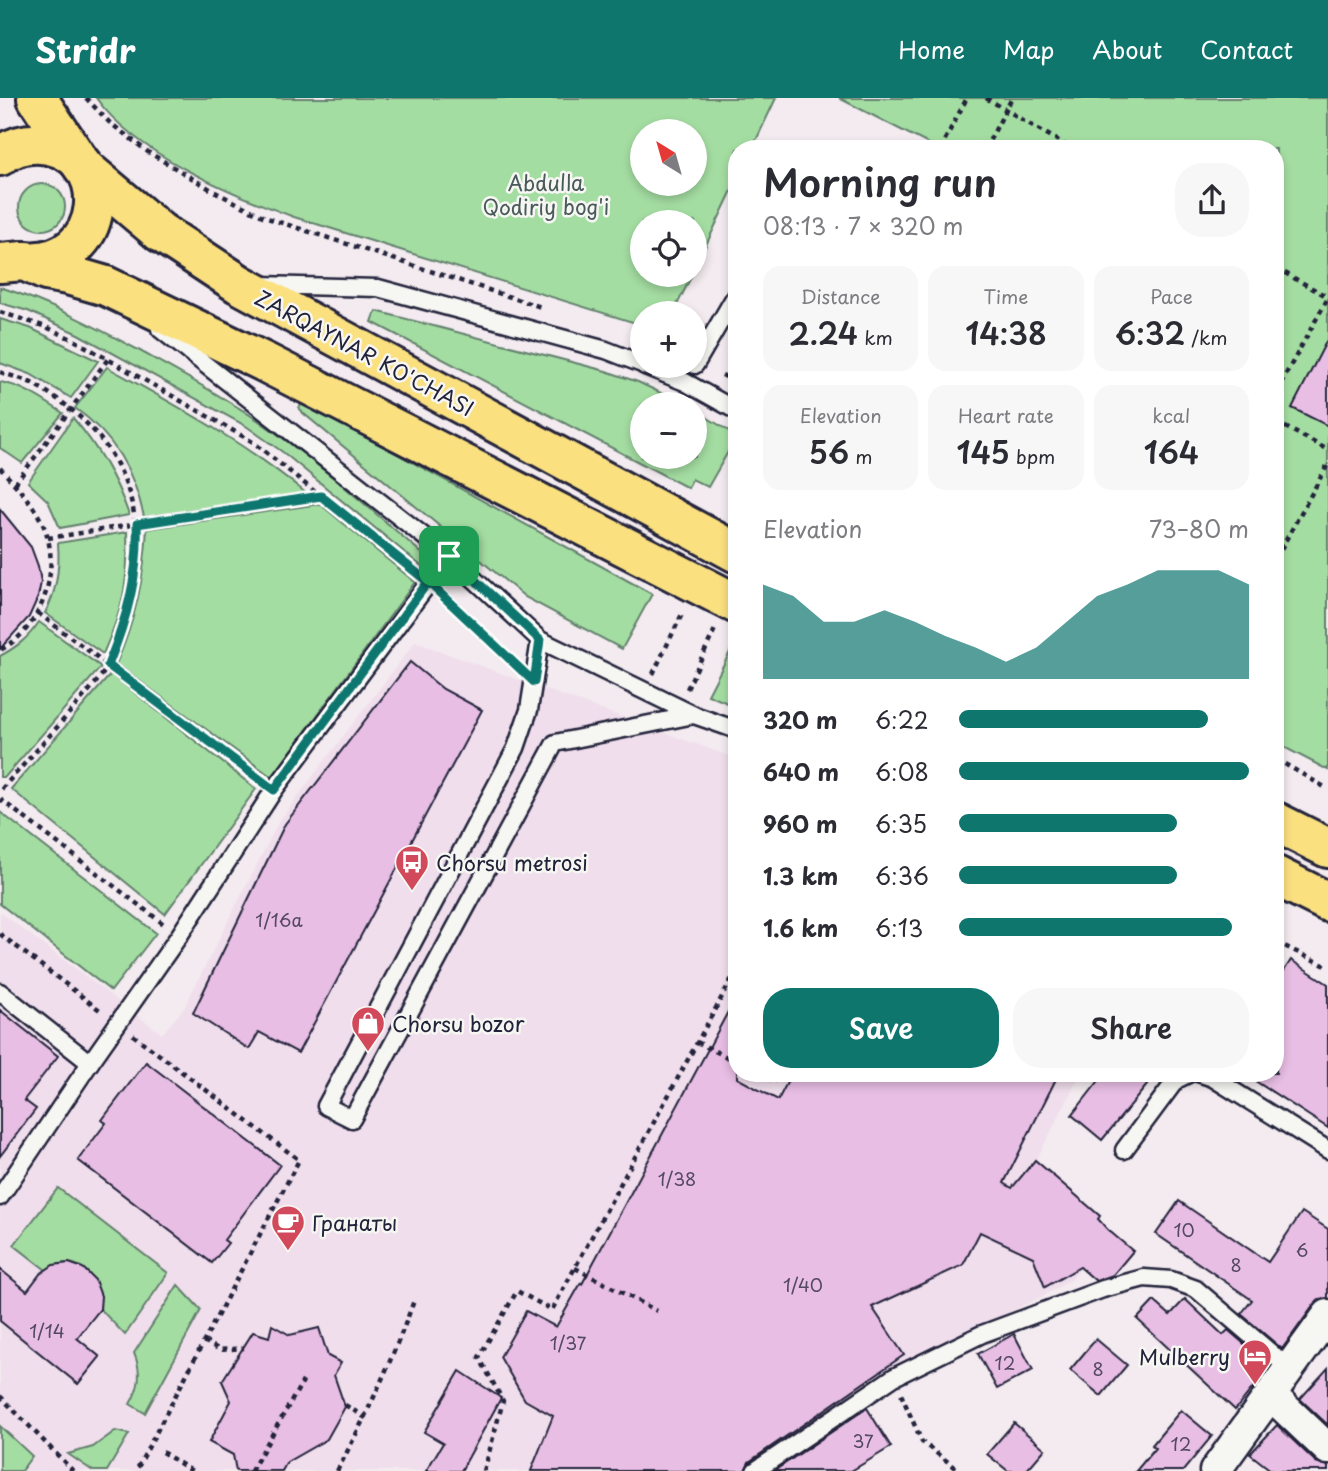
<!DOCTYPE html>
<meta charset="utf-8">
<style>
:root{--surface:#fff;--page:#f7f7f7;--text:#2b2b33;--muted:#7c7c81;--accent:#0f766e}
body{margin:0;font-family:"Playpen Sans",sans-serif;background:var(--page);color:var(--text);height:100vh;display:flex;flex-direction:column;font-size:26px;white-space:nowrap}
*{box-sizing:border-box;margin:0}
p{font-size:23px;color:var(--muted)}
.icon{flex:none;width:38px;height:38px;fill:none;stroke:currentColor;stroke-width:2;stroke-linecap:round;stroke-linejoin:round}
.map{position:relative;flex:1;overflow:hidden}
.details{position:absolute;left:728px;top:42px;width:556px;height:942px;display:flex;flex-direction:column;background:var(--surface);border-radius:28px;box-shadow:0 4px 10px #0003}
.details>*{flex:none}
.needle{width:46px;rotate:323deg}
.controls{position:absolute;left:630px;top:21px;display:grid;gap:14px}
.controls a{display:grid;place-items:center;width:77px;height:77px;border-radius:50%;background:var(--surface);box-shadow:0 4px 10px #0003;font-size:35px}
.pin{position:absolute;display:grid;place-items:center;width:60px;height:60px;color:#fff;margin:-30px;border-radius:14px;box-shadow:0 4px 10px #0006}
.round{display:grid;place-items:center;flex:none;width:74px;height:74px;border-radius:28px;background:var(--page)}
.headline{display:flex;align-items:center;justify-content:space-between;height:119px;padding:0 35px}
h1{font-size:38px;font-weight:600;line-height:52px}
.figures{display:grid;grid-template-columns:repeat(3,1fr);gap:10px;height:119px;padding:7px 35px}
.figures div{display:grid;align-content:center;border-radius:18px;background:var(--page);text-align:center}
.figures b{font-size:30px;font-weight:600}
.figures small{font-size:19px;font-weight:400}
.figures p{font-size:19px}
.chart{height:196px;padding:14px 35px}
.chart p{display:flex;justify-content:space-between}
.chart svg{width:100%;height:126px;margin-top:7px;fill:var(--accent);opacity:.7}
.primary-button{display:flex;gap:14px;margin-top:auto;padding:14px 35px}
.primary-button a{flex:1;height:80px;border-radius:28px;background:var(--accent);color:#fff;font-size:28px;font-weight:600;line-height:80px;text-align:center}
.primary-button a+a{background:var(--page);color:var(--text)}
ul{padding:0 35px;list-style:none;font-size:23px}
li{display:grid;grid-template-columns:112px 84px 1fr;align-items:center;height:52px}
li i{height:18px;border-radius:9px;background:var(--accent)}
header{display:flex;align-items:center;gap:42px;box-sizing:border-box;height:98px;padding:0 35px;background:var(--accent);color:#fff}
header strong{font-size:33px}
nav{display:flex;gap:38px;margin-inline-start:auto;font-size:24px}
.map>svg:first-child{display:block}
.built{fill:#f0deec}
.green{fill:#a4dda2;stroke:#63806e;stroke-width:2;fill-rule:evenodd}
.building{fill:#e8bee4;stroke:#22223b;stroke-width:2}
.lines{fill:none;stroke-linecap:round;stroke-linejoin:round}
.service-casing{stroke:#22223b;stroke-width:21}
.minor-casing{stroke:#22223b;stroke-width:35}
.primary-casing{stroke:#22223b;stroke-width:44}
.path{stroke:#22223b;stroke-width:4.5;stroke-dasharray:5 5;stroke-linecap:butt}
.service{stroke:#f6f6f2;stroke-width:16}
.minor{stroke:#f6f6f2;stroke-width:30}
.primary{stroke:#fbe080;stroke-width:38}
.route-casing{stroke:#fff;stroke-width:14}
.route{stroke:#0f766e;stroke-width:9}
.labels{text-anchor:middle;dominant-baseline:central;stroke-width:5;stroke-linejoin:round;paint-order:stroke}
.number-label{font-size:18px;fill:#544965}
.park-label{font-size:21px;fill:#495a5a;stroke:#f6f6f2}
.street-label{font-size:21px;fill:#22223b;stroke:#f6f6f2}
.poi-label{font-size:21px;fill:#22223b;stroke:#f6f6f2;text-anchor:start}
</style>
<header>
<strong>Stridr</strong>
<nav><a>Home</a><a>Map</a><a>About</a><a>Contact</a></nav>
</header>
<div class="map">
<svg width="1328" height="1373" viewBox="0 0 1328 1373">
<rect width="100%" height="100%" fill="#f3ebef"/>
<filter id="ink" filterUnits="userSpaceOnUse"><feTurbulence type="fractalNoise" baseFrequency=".0143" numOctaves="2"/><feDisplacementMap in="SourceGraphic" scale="14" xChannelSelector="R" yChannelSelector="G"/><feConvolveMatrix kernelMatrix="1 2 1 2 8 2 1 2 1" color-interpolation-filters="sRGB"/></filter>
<g filter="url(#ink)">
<polygon class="built" points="415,544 737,661 737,975 1081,975 1032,1070 1106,1135 1073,1180 1045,1197 897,1269 740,1373 0,1373 0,814 162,936 184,910 279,723"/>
<g class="green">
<path d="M96,0H776L752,51H737V82L695,170V124H642V177H692L673,215H642V227L294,119C230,95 137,57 96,0ZM642,33H695V86H642Z"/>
<polygon points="839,0 1328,0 1328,672 1276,645 1276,51 938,51"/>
<circle cx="42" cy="109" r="23"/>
<path d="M0,189C50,205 94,228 140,253C180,275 221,297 259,323C320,365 376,416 432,464L426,472L284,355L246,328L78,236L28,213L0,205Z"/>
<polygon points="376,213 606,273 638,284 684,306 642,306 642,359 695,359 695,312 737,338 708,389 692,381 688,390 372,224"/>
<polygon points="0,221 30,230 98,263 71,300 30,276 0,265"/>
<path d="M107,269C177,308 246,345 307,396L144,419C134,373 114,338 75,310Z"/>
<path d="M0,284C24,288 43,302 63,315L22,365L0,350Z"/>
<polygon points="303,304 652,496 622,551 525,499 303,315 299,310"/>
<path d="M73,320C99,350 116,380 129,417L60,430L48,403L28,384Z"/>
<path d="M320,406L415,484L272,679L116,566C136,521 144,479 147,431Z"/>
<path d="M127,434C129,484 123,511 103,556L45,515C57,493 60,470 58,445Z"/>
<path d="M39,524L101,569L5,679H0V558C17,549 28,540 39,524Z"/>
<polygon points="735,544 737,545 737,609 708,597"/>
<polygon points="111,576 256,691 165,816 11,691"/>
<polygon points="0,714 156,835 111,893 0,806"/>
<path d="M58,1090L168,1175L125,1237L100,1211C102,1181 77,1151 46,1172L14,1147Z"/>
<path d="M178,1187L201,1212L145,1315L130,1306C140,1289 142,1274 134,1255Z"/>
<polygon points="0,1328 32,1358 21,1373 0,1373"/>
<polygon points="115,1333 129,1336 107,1373 93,1373 68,1356 93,1349"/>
</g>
<g class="building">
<polygon points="1328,240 1328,328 1292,310"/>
<polygon points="0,411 31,449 38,468 41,484 38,499 29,519 0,551"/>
<polygon points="410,564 443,591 482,612 298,955 259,934 249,951 193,915 285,726"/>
<polygon points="1291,862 1328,886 1328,1030 1243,975 1276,975 1276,885"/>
<polygon points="737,897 737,980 778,1002 792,975 1059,975 1004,1085 1012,1090 1035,1062 1100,1118 1098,1121 1107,1131 1133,1153 1113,1177 1096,1183 1080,1169 1045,1189 1033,1159 980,1134 963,1167 872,1209 904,1257 749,1364 745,1373 531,1373 553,1318 525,1302 500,1259 526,1213 556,1229 581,1185 582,1186"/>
<polygon points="0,912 58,958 24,1002 36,1011 0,1058"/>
<polygon points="146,964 280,1067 224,1142 228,1145 212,1165 78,1062 106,1025 102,1022"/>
<polygon points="1105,975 1157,975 1102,1042 1072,1017"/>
<polygon points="1179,1103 1268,1164 1302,1114 1328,1131 1328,1200 1320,1201 1314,1207 1282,1251 1241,1216 1252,1202 1156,1136"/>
<polygon points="69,1165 83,1170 95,1182 101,1198 100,1211 77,1240 100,1259 78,1286 0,1223 0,1171 27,1193 40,1176 53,1167"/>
<polygon points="1185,1201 1223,1237 1228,1232 1270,1268 1235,1312 1137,1221 1154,1203 1170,1217"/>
<polygon points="272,1227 290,1237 319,1230 328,1258 341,1265 334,1277 345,1309 327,1341 287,1364 282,1373 236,1373 233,1357 209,1344 231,1303 222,1283 253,1234 269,1239"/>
<polygon points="1014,1236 1033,1272 997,1291 978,1256"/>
<polygon points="1096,1241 1127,1267 1101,1298 1070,1272"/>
<polygon points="1328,1270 1328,1327 1300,1301"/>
<polygon points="460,1273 501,1300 461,1373 426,1373 443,1345 424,1334"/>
<polygon points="867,1310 891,1349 851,1373 774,1373"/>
<polygon points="1181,1312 1212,1338 1183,1373 1136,1373 1155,1350 1152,1347"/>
<polygon points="1014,1325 1045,1351 1026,1373 1008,1373 987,1356"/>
<polygon points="1277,1327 1316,1364 1328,1368 1328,1373 1272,1373 1250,1356"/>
</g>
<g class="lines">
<g class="service-casing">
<g id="service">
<polyline points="260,187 378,190 606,252 642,266"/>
<polyline points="160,231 449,458 540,542 694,617 737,632"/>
<polyline points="695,267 737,195"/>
<polyline points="645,268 685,284 737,313"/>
<polyline points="540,542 529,612 516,650 326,1008 352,1021 555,645 694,617"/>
<polyline points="0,894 90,965"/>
<polyline points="1198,975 1213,980 1328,1052"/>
<polyline points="1124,1052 1176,982 1190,975"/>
<polyline points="0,1099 90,965 179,838 274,692 449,458"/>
<polyline points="755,1373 894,1279 982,1236 1103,1191 1144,1180 1171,1182 1196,1191 1290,1271"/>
</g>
</g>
<g class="minor-casing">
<g id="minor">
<polyline points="1272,1298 1328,1351"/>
<polyline points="1215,1373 1328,1217"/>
</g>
</g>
<g class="primary-casing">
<g id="primary">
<polyline points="37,0 83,69 160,134 239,186 737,455"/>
<path d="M0,58C12,49 27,45 41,46C119,52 109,171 24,163"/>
<polyline points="0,165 24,163 46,173 68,177 106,188 264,264 737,506"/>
<polyline points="1276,724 1328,750"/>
<polyline points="1276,778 1328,804"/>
</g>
</g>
<g class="path">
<polyline points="86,0 109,24 148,54 217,95 267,120 544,210"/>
<polyline points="986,0 1072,51"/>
<polyline points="940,51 967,0"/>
<polyline points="985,51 1012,0"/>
<polyline points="1276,170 1328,199"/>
<polyline points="0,214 46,229 76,243 253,344 415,474"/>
<path d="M0,274C11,278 25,281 35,287C119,334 152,408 130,502C125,523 119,548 108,568C98,584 83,599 71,613C48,640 24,666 0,693"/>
<polyline points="722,277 737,284"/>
<polyline points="1276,294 1328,200"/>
<polyline points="1276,324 1328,352"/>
<path d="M0,370C18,390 42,414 48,441C58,483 38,533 0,552"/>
<polyline points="15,386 108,261"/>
<polyline points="48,440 320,398"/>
<polyline points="1276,460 1328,366"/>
<polyline points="442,498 515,566"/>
<polyline points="38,515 259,680"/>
<polyline points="653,576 683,514"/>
<polyline points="687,591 716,529"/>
<polyline points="1276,661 1328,691"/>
<polyline points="0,701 165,827"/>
<polyline points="0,836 101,913"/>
<polyline points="1276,844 1328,869"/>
<polyline points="133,937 299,1062 136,1373"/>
<polyline points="697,944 737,964"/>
<polyline points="758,975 776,984"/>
<polyline points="575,1170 657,1213"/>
<polyline points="204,1243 220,1252 244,1250"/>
<polyline points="901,1296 922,1344 960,1373"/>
<polyline points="0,1298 73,1373"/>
<polyline points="345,1307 366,1320"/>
<polyline points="162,1354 192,1373"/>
<polyline points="251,1373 303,1283"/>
<path d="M337,1373C367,1317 393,1260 415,1200"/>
<polyline points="484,1373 503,1303 479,1259 517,1193 552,1212 737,871"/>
</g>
<use href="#service" class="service"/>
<use href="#minor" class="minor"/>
<use href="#primary" class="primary"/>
</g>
</g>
<g class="lines" filter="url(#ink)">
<g class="route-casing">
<path id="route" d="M449,458L428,484L274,692L108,567C127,521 139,476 137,426L321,398L428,484L534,584L540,542L449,458"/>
</g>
<use href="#route" class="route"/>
</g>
<defs>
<g id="bus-pin" transform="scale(1.75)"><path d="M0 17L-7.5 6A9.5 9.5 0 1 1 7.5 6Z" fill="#d1495b" stroke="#f6f6f2"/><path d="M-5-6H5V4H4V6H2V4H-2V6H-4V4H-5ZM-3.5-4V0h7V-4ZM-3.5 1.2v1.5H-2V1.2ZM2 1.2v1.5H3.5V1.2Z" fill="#fff"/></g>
<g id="shop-pin" transform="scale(1.75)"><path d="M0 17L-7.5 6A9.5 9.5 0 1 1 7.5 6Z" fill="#d1495b" stroke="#f6f6f2"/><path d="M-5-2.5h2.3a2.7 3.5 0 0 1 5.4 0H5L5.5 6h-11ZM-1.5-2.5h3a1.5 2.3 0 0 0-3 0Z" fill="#fff"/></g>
<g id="cafe-pin" transform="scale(1.75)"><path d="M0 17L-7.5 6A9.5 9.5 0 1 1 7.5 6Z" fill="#d1495b" stroke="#f6f6f2"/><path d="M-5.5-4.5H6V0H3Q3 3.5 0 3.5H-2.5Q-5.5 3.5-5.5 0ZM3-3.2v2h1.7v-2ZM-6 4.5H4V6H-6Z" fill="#fff"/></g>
<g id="hotel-pin" transform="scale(1.75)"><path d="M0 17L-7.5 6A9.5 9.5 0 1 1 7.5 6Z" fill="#d1495b" stroke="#f6f6f2"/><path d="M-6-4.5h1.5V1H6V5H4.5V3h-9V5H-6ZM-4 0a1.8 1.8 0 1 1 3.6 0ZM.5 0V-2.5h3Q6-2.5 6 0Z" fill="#fff"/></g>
</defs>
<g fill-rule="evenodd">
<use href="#bus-pin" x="412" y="764"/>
<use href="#shop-pin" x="368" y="925"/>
<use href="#cafe-pin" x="288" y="1124"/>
<use href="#hotel-pin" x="1255" y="1258"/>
</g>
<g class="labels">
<g class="number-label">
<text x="279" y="821">1/16а</text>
<text x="677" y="1080">1/38</text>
<text x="1184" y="1131">10</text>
<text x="1302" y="1151">6</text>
<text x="1236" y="1166">8</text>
<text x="803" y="1186">1/40</text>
<text x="47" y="1232">1/14</text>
<text x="568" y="1244">1/37</text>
<text x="1005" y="1264">12</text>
<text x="1098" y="1270">8</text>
<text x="863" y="1342">37</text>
<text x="1181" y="1345">12</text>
</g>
<g class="park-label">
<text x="546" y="84">Abdulla<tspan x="546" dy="24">Qodiriy bog'i</tspan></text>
</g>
<g class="street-label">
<text transform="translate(365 254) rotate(28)">ZARQAYNAR KO'CHASI</text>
</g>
<g class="poi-label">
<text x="436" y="764">Chorsu metrosi</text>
<text x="392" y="925">Chorsu bozor</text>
<text x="312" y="1124">Гранаты</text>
<text x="1230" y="1258" text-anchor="end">Mulberry</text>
</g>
</g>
</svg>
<div class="controls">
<a><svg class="needle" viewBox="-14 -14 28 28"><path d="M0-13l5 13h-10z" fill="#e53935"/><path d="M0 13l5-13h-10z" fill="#7c7c81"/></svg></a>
<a><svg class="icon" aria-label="locate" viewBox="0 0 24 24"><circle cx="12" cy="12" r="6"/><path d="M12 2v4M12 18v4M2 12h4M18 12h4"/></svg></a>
<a>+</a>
<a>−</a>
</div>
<div class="pin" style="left:449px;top:458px;background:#1e9e55"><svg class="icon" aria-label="arrive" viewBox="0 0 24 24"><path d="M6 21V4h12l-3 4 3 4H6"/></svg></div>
<section class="details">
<div class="headline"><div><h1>Morning run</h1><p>08:13 · 7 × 320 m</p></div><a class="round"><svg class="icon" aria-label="share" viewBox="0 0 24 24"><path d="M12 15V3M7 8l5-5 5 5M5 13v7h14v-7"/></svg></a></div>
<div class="figures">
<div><p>Distance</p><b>2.24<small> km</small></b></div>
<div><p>Time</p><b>14:38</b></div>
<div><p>Pace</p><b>6:32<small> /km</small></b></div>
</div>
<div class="figures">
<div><p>Elevation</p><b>56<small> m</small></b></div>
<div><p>Heart rate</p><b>145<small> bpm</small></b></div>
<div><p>kcal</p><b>164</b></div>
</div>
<div class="chart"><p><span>Elevation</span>73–80 m</p>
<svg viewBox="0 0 160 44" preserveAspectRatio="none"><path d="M0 44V11L10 15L20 24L30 24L40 20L50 24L60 29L70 33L80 38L90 33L100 24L110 15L120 11L130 6L140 6L150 6L160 11V44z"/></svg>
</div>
<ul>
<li><b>320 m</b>6:22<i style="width:86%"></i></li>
<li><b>640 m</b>6:08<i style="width:100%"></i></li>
<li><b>960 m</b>6:35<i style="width:75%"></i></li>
<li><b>1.3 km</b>6:36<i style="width:75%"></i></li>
<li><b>1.6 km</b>6:13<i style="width:94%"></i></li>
</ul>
<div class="primary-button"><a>Save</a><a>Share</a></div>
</section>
</div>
